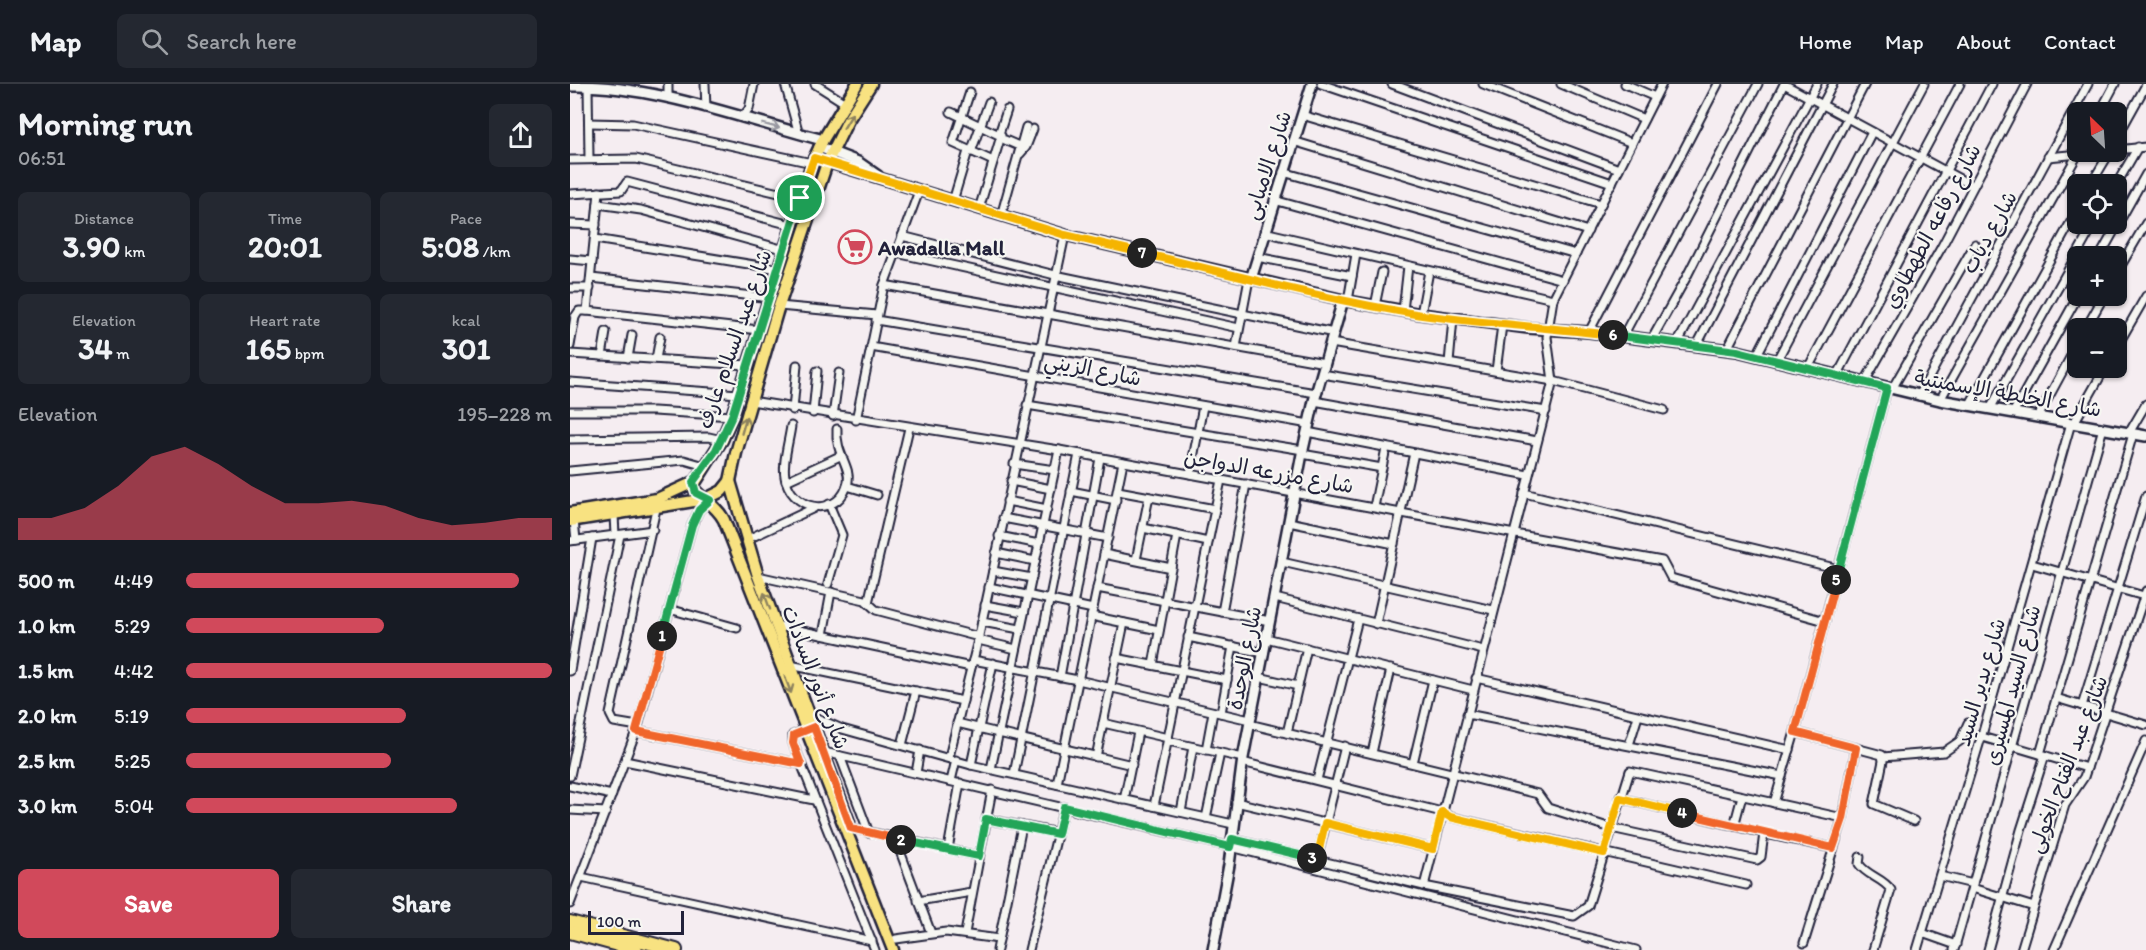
<!DOCTYPE html>
<meta charset="utf-8">
<style>
:root{--surface:#171b24;--page:#242831;--text:#f1f3f6;--muted:#9ea1a6;--line:#363941;--accent:#d1495b}
body{margin:0;font-family:Itim,"Playpen Sans Arabic",sans-serif;background:var(--page);color:var(--text);height:100vh;display:flex;flex-direction:column;font-size:22px;white-space:nowrap}
*{box-sizing:border-box;margin:0}
p{font-size:20px;color:var(--muted)}
.icon{flex:none;width:33px;height:33px;fill:none;stroke:currentColor;stroke-width:2;stroke-linecap:round;stroke-linejoin:round}
.map{position:relative;flex:1;overflow:hidden}
.side{display:flex;flex-direction:column;background:var(--surface);width:570px}
.side>*{flex:none}
.needle{width:39px;rotate:335deg}
.tools{position:absolute;left:1497px;top:18px;display:grid;gap:12px}
.tools a{display:grid;place-items:center;width:60px;height:60px;border-radius:9px;background:var(--surface);box-shadow:0 2px 4px #0004;font-size:30px}
.scale{position:absolute;left:18px;bottom:15px;width:96px;box-sizing:border-box;padding-left:6px;border:3px solid #22223b;border-top:0;font-size:16px;line-height:21px;white-space:nowrap;color:#22223b;-webkit-text-stroke:4px #f6f6f2;paint-order:stroke}
.pin{position:absolute;display:grid;place-items:center;width:51px;height:51px;color:#fff;margin:-26px;border:3px solid #fff;border-radius:50%;box-shadow:0 2px 6px #0007}
.km{position:absolute;width:30px;height:30px;margin:-15px;border-radius:50%;background:#222;color:#fff;font-size:16px;line-height:30px;text-align:center}
.round{display:grid;place-items:center;flex:none;width:63px;height:63px;border-radius:9px;background:var(--page)}
.head{display:flex;align-items:center;justify-content:space-between;height:102px;padding:0 18px}
h1{font-size:33px;font-weight:700;line-height:45px}
.stats{display:grid;grid-template-columns:repeat(3,1fr);gap:9px;height:102px;padding:6px 18px}
.stats div{display:grid;align-content:center;border-radius:9px;background:var(--page);text-align:center}
.stats b{font-size:30px;font-weight:700}
.stats small{font-size:16px;font-weight:400}
.stats p{font-size:16px}
.chart{height:168px;padding:12px 18px}
.chart p{display:flex;justify-content:space-between}
.chart svg{width:100%;height:108px;margin-top:6px;fill:var(--accent);opacity:.7}
.primary-button{display:flex;gap:12px;margin-top:auto;padding:12px 18px}
.primary-button a{flex:1;height:69px;border-radius:9px;background:var(--accent);color:#fff;font-size:24px;font-weight:700;line-height:69px;text-align:center}
.primary-button a+a{background:var(--page);color:var(--text)}
ul{padding:0 18px;list-style:none;font-size:20px}
li{display:grid;grid-template-columns:96px 72px 1fr;align-items:center;height:45px}
li i{height:15px;border-radius:8px;background:var(--accent)}
header{display:flex;align-items:center;gap:36px;box-sizing:border-box;height:84px;padding:0 30px;background:var(--surface);border-bottom:2px solid var(--line)}
header strong{font-size:28px}
nav{display:flex;gap:33px;margin-inline-start:auto;font-size:21px}
.search{width:420px;height:54px;background:var(--page);display:flex;align-items:center;gap:15px;box-sizing:border-box;padding:0 21px;border-radius:9px;color:var(--muted);font-size:22px}
main{display:flex;flex:1;min-height:0}
.map>svg:first-child{display:block}
.lines{fill:none;stroke-linecap:round;stroke-linejoin:round}
.minor-casing{stroke:#22223b;stroke-width:11}
.tertiary-casing{stroke:#22223b;stroke-width:14}
.primary-casing{stroke:#22223b;stroke-width:15}
.trunk-casing{stroke:#22223b;stroke-width:16}
.minor{stroke:#f6f6f2;stroke-width:7}
.tertiary{stroke:#f6f6f2;stroke-width:9}
.primary{stroke:#f8e281;stroke-width:10}
.trunk{stroke:#f8e281;stroke-width:12}
.oneway{stroke:#8d825e}
.oneway2{stroke:#9797a0}
.split-1-casing{stroke:#fff;stroke-width:12}
.split-2-casing{stroke:#fff;stroke-width:12}
.split-3-casing{stroke:#fff;stroke-width:12}
.split-4-casing{stroke:#fff;stroke-width:12}
.split-5-casing{stroke:#fff;stroke-width:12}
.split-6-casing{stroke:#fff;stroke-width:12}
.split-7-casing{stroke:#fff;stroke-width:12}
.split-8-casing{stroke:#fff;stroke-width:12}
.split-1{stroke:#22a559;stroke-width:8}
.split-2{stroke:#f0652b;stroke-width:8}
.split-3{stroke:#22a559;stroke-width:8}
.split-4{stroke:#f5b400;stroke-width:8}
.split-5{stroke:#f0652b;stroke-width:8}
.split-6{stroke:#22a559;stroke-width:8}
.split-7{stroke:#f5b400;stroke-width:8}
.split-8{stroke:#f5b400;stroke-width:8}
.labels{text-anchor:middle;dominant-baseline:central;stroke-width:4.5;stroke-linejoin:round;paint-order:stroke}
.street-label{font-size:21px;fill:#22223b;stroke:#f6f6f2}
.poi-label{font-size:21px;font-weight:bold;fill:#22223b;stroke:#f6f6f2;text-anchor:start}
</style>
<header>
<strong>Map</strong>
<div class="search"><svg class="icon" aria-label="search" viewBox="0 0 24 24"><circle cx="10" cy="10" r="6"/><path d="M15 15l6 6"/></svg>Search here</div>
<nav><a>Home</a><a>Map</a><a>About</a><a>Contact</a></nav>
</header>
<main>
<section class="side">
<div class="head"><div><h1>Morning run</h1><p>06:51</p></div><a class="round"><svg class="icon" aria-label="share" viewBox="0 0 24 24"><path d="M12 15V3M7 8l5-5 5 5M5 13v7h14v-7"/></svg></a></div>
<div class="stats">
<div><p>Distance</p><b>3.90<small> km</small></b></div>
<div><p>Time</p><b>20:01</b></div>
<div><p>Pace</p><b>5:08<small> /km</small></b></div>
</div>
<div class="stats">
<div><p>Elevation</p><b>34<small> m</small></b></div>
<div><p>Heart rate</p><b>165<small> bpm</small></b></div>
<div><p>kcal</p><b>301</b></div>
</div>
<div class="chart"><p><span>Elevation</span>195–228 m</p>
<svg viewBox="0 0 160 44" preserveAspectRatio="none"><path d="M0 44V35L10 35L20 31L30 22L40 10L50 6L60 13L70 22L80 29L90 29L100 28L110 30L120 35L130 38L140 37L150 35L160 35V44z"/></svg>
</div>
<ul>
<li><b>500 m</b>4:49<i style="width:91%"></i></li>
<li><b>1.0 km</b>5:29<i style="width:54%"></i></li>
<li><b>1.5 km</b>4:42<i style="width:100%"></i></li>
<li><b>2.0 km</b>5:19<i style="width:60%"></i></li>
<li><b>2.5 km</b>5:25<i style="width:56%"></i></li>
<li><b>3.0 km</b>5:04<i style="width:74%"></i></li>
</ul>
<div class="primary-button"><a>Save</a><a>Share</a></div>
</section>
<div class="map">
<svg width="1576" height="866" viewBox="0 0 1576 866">
<rect width="100%" height="100%" fill="#f5edf1"/>
<filter id="ink" filterUnits="userSpaceOnUse"><feTurbulence type="fractalNoise" baseFrequency=".0167" numOctaves="2"/><feDisplacementMap in="SourceGraphic" scale="12" xChannelSelector="R" yChannelSelector="G"/><feConvolveMatrix kernelMatrix="1 2 1 2 8 2 1 2 1" color-interpolation-filters="sRGB"/></filter>
<g filter="url(#ink)">
<g class="lines">
<g class="minor-casing">
<g id="minor">
<polyline points="98,0 98,14"/>
<polyline points="135,0 136,24"/>
<polyline points="215,0 229,50"/>
<polyline points="245,0 275,19"/>
<polyline points="751,0 1042,99"/>
<polyline points="822,0 1049,85"/>
<polyline points="913,0 1062,59"/>
<polyline points="991,0 1074,35"/>
<polyline points="1055,0 1085,13"/>
<polyline points="18,2 19,75"/>
<polyline points="400,8 383,59 423,77"/>
<polyline points="381,28 431,52 409,125"/>
<polyline points="1530,28 1545,0"/>
<polyline points="732,31 1031,120"/>
<polyline points="172,34 179,25 184,0"/>
<polyline points="19,39 63,40 242,79"/>
<polyline points="429,50 437,26"/>
<polyline points="1546,55 1576,1"/>
<polyline points="435,56 449,62"/>
<polyline points="723,57 1018,147"/>
<polyline points="1546,66 1576,63"/>
<polyline points="401,68 419,18"/>
<polyline points="450,70 456,63 463,45"/>
<polyline points="1478,73 1530,68"/>
<polyline points="0,76 66,75 230,114"/>
<polyline points="713,88 1006,170"/>
<polyline points="1521,100 1540,68"/>
<polyline points="1546,101 1568,63"/>
<polyline points="0,110 51,107 57,98 221,141"/>
<polyline points="704,116 993,196"/>
<polyline points="383,117 398,67"/>
<polyline points="28,120 71,126 215,166"/>
<polyline points="431,132 456,43"/>
<polyline points="0,140 26,141"/>
<polyline points="694,148 983,215"/>
<polyline points="332,152 485,191 764,249"/>
<polyline points="25,155 209,185"/>
<polyline points="326,169 669,244"/>
<polyline points="1530,172 1576,90"/>
<polyline points="687,173 782,192"/>
<polyline points="0,175 22,177"/>
<polyline points="1546,190 1576,139"/>
<polyline points="21,194 201,214"/>
<polyline points="314,201 755,279"/>
<polyline points="0,204 20,204"/>
<polyline points="1518,212 1530,218"/>
<polyline points="778,217 786,170"/>
<polyline points="209,222 307,231"/>
<polyline points="805,222 812,188"/>
<polyline points="17,227 29,108"/>
<polyline points="833,227 838,182"/>
<polyline points="851,230 859,187"/>
<polyline points="5,233 9,227 17,227 189,246"/>
<polyline points="306,236 746,309"/>
<polyline points="1516,244 1534,212"/>
<polyline points="1019,248 1148,0"/>
<polyline points="1053,252 1188,0"/>
<polyline points="1082,255 1116,194 1214,0 1403,102"/>
<polyline points="1108,258 1247,0"/>
<polyline points="761,259 983,297 1094,326"/>
<polyline points="1127,261 1263,0"/>
<polyline points="0,262 5,233"/>
<polyline points="301,263 739,340"/>
<polyline points="666,263 679,195"/>
<polyline points="1546,264 1576,212"/>
<polyline points="1157,265 1295,0"/>
<polyline points="0,270 178,281"/>
<polyline points="1187,271 1302,48"/>
<polyline points="32,272 36,248"/>
<polyline points="58,274 62,251"/>
<polyline points="86,275 90,253"/>
<polyline points="1207,276 1354,0"/>
<polyline points="879,279 883,235"/>
<polyline points="1238,284 1390,0"/>
<polyline points="926,287 932,241"/>
<polyline points="752,290 976,327"/>
<polyline points="1267,292 1422,0"/>
<polyline points="0,298 169,310"/>
<polyline points="1294,299 1371,164 1457,0"/>
<polyline points="1317,304 1225,648 1312,671 1313,677 1304,720 1344,737"/>
<polyline points="1322,305 1405,160"/>
<polyline points="1349,312 1518,0"/>
<polyline points="1370,316 1509,68"/>
<polyline points="181,317 489,366 1092,477 1101,494 1255,537"/>
<polyline points="744,317 967,357"/>
<polyline points="457,321 733,366"/>
<polyline points="1399,322 1508,125"/>
<polyline points="1420,325 1524,140"/>
<polyline points="223,326 227,281"/>
<polyline points="0,327 84,327 162,332"/>
<polyline points="243,329 247,287"/>
<polyline points="1443,329 1508,212"/>
<polyline points="263,332 269,289"/>
<polyline points="1468,333 1508,259"/>
<polyline points="286,336 314,201 349,107"/>
<polyline points="1504,339 1535,284"/>
<path d="M221,342C219,358 211,382 216,397C226,430 271,432 278,398C281,382 265,369 267,345"/>
<polyline points="737,348 958,391"/>
<polyline points="1559,349 1576,320"/>
<polyline points="0,355 139,353 152,356"/>
<polyline points="732,370 812,384"/>
<polyline points="444,380 485,386"/>
<polyline points="0,387 114,376 135,382"/>
<polyline points="620,390 633,322"/>
<polyline points="216,397 270,372"/>
<polyline points="441,397 481,405"/>
<polyline points="277,402 307,411"/>
<polyline points="501,407 546,416"/>
<polyline points="548,407 645,425"/>
<polyline points="954,409 1269,485"/>
<polyline points="437,417 477,425"/>
<polyline points="804,423 816,364"/>
<polyline points="44,431 45,451"/>
<polyline points="433,434 538,454"/>
<polyline points="4,436 6,456"/>
<polyline points="719,438 824,460"/>
<polyline points="573,444 638,458"/>
<polyline points="429,452 469,460"/>
<polyline points="176,456 244,424"/>
<polyline points="0,457 83,446"/>
<polyline points="426,469 465,477"/>
<polyline points="534,470 601,484"/>
<polyline points="566,476 579,413"/>
<polyline points="712,478 923,526"/>
<polyline points="1462,480 1574,512"/>
<polyline points="423,487 462,494"/>
<polyline points="188,492 295,516 306,526 409,553"/>
<polyline points="258,500 272,451 259,420"/>
<polyline points="419,503 523,525"/>
<polyline points="527,504 700,537"/>
<polyline points="705,514 913,566"/>
<polyline points="298,519 339,344"/>
<polyline points="415,521 454,528"/>
<polyline points="99,525 167,544"/>
<polyline points="652,528 676,400"/>
<polyline points="521,532 589,546"/>
<polyline points="412,538 450,545"/>
<polyline points="806,540 844,369"/>
<polyline points="205,541 401,583"/>
<polyline points="253,551 261,508"/>
<polyline points="618,553 694,569"/>
<polyline points="696,554 903,606"/>
<polyline points="408,556 446,565"/>
<polyline points="546,574 657,596"/>
<polyline points="403,576 508,596 680,636"/>
<polyline points="220,581 393,617"/>
<polyline points="583,581 607,451"/>
<polyline points="0,587 22,454"/>
<polyline points="490,593 530,374"/>
<polyline points="689,593 728,602"/>
<polyline points="906,594 1220,666"/>
<polyline points="1486,614 1576,641"/>
<polyline points="1512,622 1576,412"/>
<polyline points="651,629 663,562"/>
<polyline points="897,630 1212,692"/>
<polyline points="240,631 272,645 401,681 663,740"/>
<polyline points="387,639 562,681"/>
<polyline points="533,639 598,654"/>
<polyline points="679,640 968,710 978,724 1041,744 1187,776 1191,773 1194,749 1050,714"/>
<polyline points="68,642 44,638 40,630 86,425"/>
<polyline points="238,645 223,651 223,659 305,866"/>
<polyline points="66,647 231,680"/>
<polyline points="717,649 737,564"/>
<polyline points="1412,653 1517,684"/>
<polyline points="598,657 673,674"/>
<polyline points="332,661 346,607"/>
<polyline points="1059,661 1068,632"/>
<polyline points="636,666 643,628"/>
<polyline points="254,668 661,763 1066,866"/>
<polyline points="802,669 821,585"/>
<polyline points="1470,670 1563,350"/>
<polyline points="270,672 299,749"/>
<polyline points="379,673 408,556 495,151"/>
<polyline points="526,673 554,539"/>
<polyline points="1313,673 1374,668 1390,657 1398,639"/>
<polyline points="55,677 244,716"/>
<polyline points="672,678 872,728 881,733 1176,801"/>
<polyline points="843,679 863,596"/>
<polyline points="401,681 423,579"/>
<polyline points="421,685 489,366"/>
<polyline points="346,689 350,666"/>
<polyline points="444,690 509,370"/>
<polyline points="0,692 50,451"/>
<polyline points="747,696 788,535"/>
<polyline points="381,697 386,676"/>
<polyline points="487,700 553,378"/>
<polyline points="0,702 42,711"/>
<polyline points="554,716 568,648"/>
<polyline points="666,718 863,765"/>
<polyline points="1204,719 1225,648"/>
<polyline points="584,722 651,396"/>
<polyline points="0,726 36,728"/>
<polyline points="611,728 623,663"/>
<polyline points="636,734 650,669"/>
<polyline points="416,735 488,749"/>
<polyline points="1164,742 1172,712"/>
<polyline points="281,744 409,772"/>
<polyline points="1196,750 1263,764"/>
<polyline points="325,754 361,849"/>
<polyline points="662,755 854,802 1004,832 1018,822 1060,687 1273,734"/>
<polyline points="378,765 390,699"/>
<path d="M1290,773L1289,780C1297,792 1313,794 1321,806L1303,866"/>
<polyline points="747,775 775,662"/>
<polyline points="1370,792 1403,800"/>
<polyline points="11,793 302,857"/>
<polyline points="854,802 983,297 977,253 983,215 1092,0"/>
<polyline points="1402,804 1464,823"/>
<polyline points="348,817 402,808"/>
<polyline points="0,820 68,642 122,441 129,426 140,416"/>
<polyline points="395,849 422,706"/>
<polyline points="1352,849 1386,861"/>
<polyline points="326,855 376,848 429,855"/>
<polyline points="1234,859 1273,734 1286,664"/>
<polyline points="427,866 452,742"/>
<polyline points="459,866 494,723"/>
<polyline points="1347,866 1414,644 1501,339"/>
<polyline points="1384,866 1533,344"/>
<polyline points="1418,866 1451,746 1475,671"/>
<polyline points="1451,866 1495,721 1514,693 1576,507"/>
<polyline points="1484,866 1576,657"/>
</g>
</g>
<g class="tertiary-casing">
<g id="tertiary">
<path d="M0,2C81,0 174,35 253,56"/>
<polyline points="249,63 288,78 308,92"/>
<polyline points="244,74 495,151 778,217 851,230 958,244 1019,248 1167,267 1370,316 1576,352"/>
<polyline points="681,195 742,0"/>
<polyline points="643,866 659,781 673,674 732,370 744,317 773,216"/>
</g>
</g>
<g class="primary-casing">
<g id="primary">
<path d="M287,0L253,56L242,79L162,332L152,356L123,402C126,413 145,418 154,436L323,866"/>
<polyline points="160,397 188,492 279,738"/>
<polyline points="0,429 87,415 124,398"/>
<polyline points="0,437 136,415 152,407 160,397 166,369 207,228 257,79 278,36 301,0"/>
</g>
</g>
<g class="trunk-casing">
<g id="trunk">
<polyline points="0,838 106,866"/>
<polyline points="0,848 66,866"/>
</g>
</g>
<use href="#minor" class="minor"/>
<use href="#tertiary" class="tertiary"/>
<use href="#primary" class="primary"/>
<use href="#trunk" class="trunk"/>
</g>
<defs><path id="oneway-shaft" d="M-6 0H5M1.5-3L5.5 0L1.5 3" fill="none" stroke-width="1.6" stroke-linecap="round" stroke-linejoin="round" transform="scale(1.5)"/></defs>
<g class="oneway">
<use href="#oneway-shaft" transform="translate(278 37) rotate(-59)"/>
<use href="#oneway-shaft" transform="translate(174 341) rotate(-74)"/>
<use href="#oneway-shaft" transform="translate(197 517) rotate(-110)"/>
<use href="#oneway-shaft" transform="translate(218 601) rotate(69)"/>
</g>
<use class="oneway2" href="#oneway-shaft" transform="translate(201 42) rotate(15)"/>
</g>
<g class="lines" filter="url(#ink)">
<g class="split-1-casing">
<polyline id="split-1" points="92,552 122,441 129,426 140,416 126,409 123,398 146,366 162,332 230,114"/>
</g>
<g class="split-2-casing">
<polyline id="split-2" points="92,552 66,647 231,680 223,659 224,651 244,643 281,744 331,756"/>
</g>
<g class="split-3-casing">
<polyline id="split-3" points="331,756 409,772 416,735 488,750 494,723 660,763 662,755 742,774"/>
</g>
<g class="split-4-casing">
<polyline id="split-4" points="742,774 747,775 755,739 863,765 872,728 880,733 1034,769 1050,714 1112,729"/>
</g>
<g class="split-5-casing">
<polyline id="split-5" points="1112,729 1263,764 1273,735 1286,664 1225,648 1266,496"/>
</g>
<g class="split-6-casing">
<polyline id="split-6" points="1043,251 1167,267 1317,304 1266,496"/>
</g>
<g class="split-7-casing">
<path id="split-7" d="M572,169C664,191 758,216 852,231C916,240 979,243 1043,251"/>
</g>
<g class="split-8-casing">
<polyline id="split-8" points="230,114 244,74 495,151 572,169"/>
</g>
<use href="#split-1" class="split-1"/>
<use href="#split-2" class="split-2"/>
<use href="#split-3" class="split-3"/>
<use href="#split-4" class="split-4"/>
<use href="#split-5" class="split-5"/>
<use href="#split-6" class="split-6"/>
<use href="#split-7" class="split-7"/>
<use href="#split-8" class="split-8"/>
</g>
<defs>
<g id="supermarket-ring" transform="scale(1.725)"><circle r="9.5" fill="#f6f6f2" stroke="#d1495b" stroke-width="1.5"/><path d="M-6-5.5h2.5l.6 2H6L4.5 2H-2.5L-4.4-4H-6ZM-1.5 3.2a1.3 1.3 0 1 0 .1 0ZM3 3.2a1.3 1.3 0 1 0 .1 0Z" fill="#d1495b"/></g>
</defs>
<g fill-rule="evenodd">
<use href="#supermarket-ring" x="285" y="163"/>
</g>
<g class="labels">
<g class="street-label">
<text transform="translate(697 81) rotate(-72)">شارع الامبابى</text>
<text transform="translate(1362 142) rotate(-62)">شارع رفاعه الطهطاوي</text>
<text transform="translate(1419 148) rotate(-61)">شارع دياب</text>
<text transform="translate(164 255) rotate(-71)">شارع عبد السلام عارف</text>
<text transform="translate(523 285) rotate(11)">شارع الزيني</text>
<text transform="translate(1438 309) rotate(10)">شارع الخلطة الإسمنتية</text>
<text transform="translate(699 387) rotate(10)">شارع مزرعه الدواجن</text>
<text transform="translate(674 574) rotate(-79)">شارع الوحدة</text>
<text transform="translate(246 593) rotate(69)">شارع أنور السادات</text>
<text transform="translate(1410 598) rotate(-74)">شارع بدير السيد</text>
<text transform="translate(1442 601) rotate(-75)">شارع السيد المسيرى</text>
<text transform="translate(1497 680) rotate(-69)">شارع عبد الفتاح الخولى</text>
</g>
<g class="poi-label">
<text x="308" y="163">Awadalla Mall</text>
</g>
</g>
</svg>
<div class="tools">
<a><svg class="needle" viewBox="-14 -14 28 28"><path d="M0-13l5 13h-10z" fill="#e53935"/><path d="M0 13l5-13h-10z" fill="#9ea1a6"/></svg></a>
<a><svg class="icon" aria-label="locate" viewBox="0 0 24 24"><circle cx="12" cy="12" r="6"/><path d="M12 2v4M12 18v4M2 12h4M18 12h4"/></svg></a>
<a>+</a>
<a>−</a>
</div>
<div class="scale">100 m</div>
<div class="pin" style="left:230px;top:114px;background:#1e9e55"><svg class="icon" aria-label="arrive" viewBox="0 0 24 24"><path d="M6 21V4h12l-3 4 3 4H6"/></svg></div>
<b class="km" style="left:92px;top:552px">1</b>
<b class="km" style="left:331px;top:756px">2</b>
<b class="km" style="left:742px;top:774px">3</b>
<b class="km" style="left:1112px;top:729px">4</b>
<b class="km" style="left:1266px;top:496px">5</b>
<b class="km" style="left:1043px;top:251px">6</b>
<b class="km" style="left:572px;top:169px">7</b>
</div>
</main>
